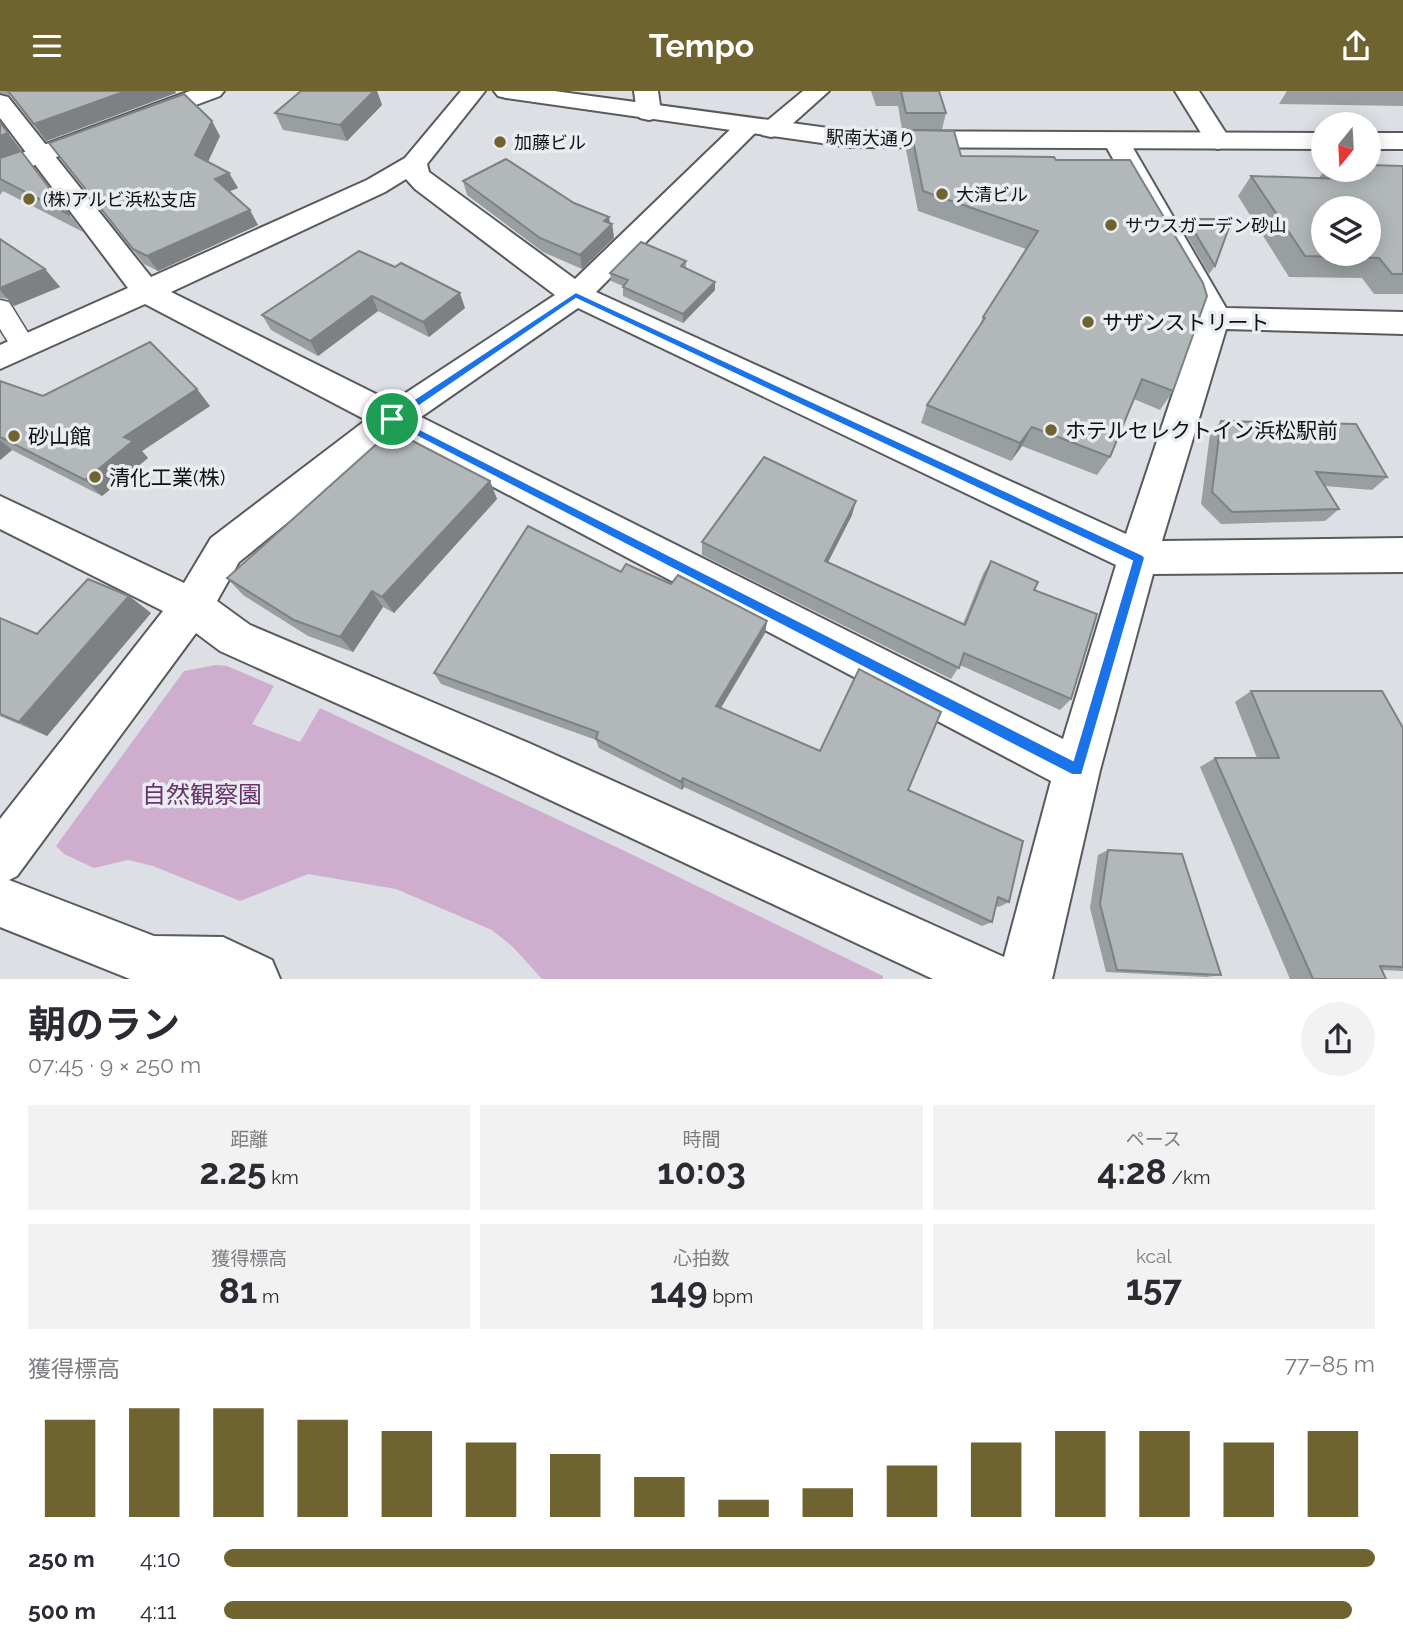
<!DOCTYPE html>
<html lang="ja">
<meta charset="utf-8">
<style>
:root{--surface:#fff;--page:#f2f2f3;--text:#2b2b33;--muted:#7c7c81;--accent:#6f6330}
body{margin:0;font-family:Raleway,"Noto Sans JP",sans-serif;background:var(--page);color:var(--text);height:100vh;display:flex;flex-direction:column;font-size:26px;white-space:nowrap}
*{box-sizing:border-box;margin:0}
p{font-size:23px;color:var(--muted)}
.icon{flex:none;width:38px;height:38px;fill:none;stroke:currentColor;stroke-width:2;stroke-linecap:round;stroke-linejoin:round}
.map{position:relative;height:888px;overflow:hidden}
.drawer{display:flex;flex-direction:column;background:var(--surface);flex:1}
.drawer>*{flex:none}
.needle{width:46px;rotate:198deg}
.tools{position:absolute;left:1311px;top:21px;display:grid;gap:14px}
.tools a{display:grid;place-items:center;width:70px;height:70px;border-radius:50%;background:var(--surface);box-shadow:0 4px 18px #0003;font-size:35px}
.pin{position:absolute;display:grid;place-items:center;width:60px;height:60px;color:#fff;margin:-30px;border:4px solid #fff;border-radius:50%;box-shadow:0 2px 7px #0007}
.round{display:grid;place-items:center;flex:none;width:74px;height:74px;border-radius:37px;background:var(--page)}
.head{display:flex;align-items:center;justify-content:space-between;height:119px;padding:0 28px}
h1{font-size:38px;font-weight:700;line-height:52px}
.figures{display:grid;grid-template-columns:repeat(3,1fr);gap:10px;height:119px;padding:7px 28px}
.figures div{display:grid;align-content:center;border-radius:0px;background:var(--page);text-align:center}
.figures b{font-size:35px;font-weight:700}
.figures small{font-size:19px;font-weight:400}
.figures p{font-size:19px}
.chart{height:196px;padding:14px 28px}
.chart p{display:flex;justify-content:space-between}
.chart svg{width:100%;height:126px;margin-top:7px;stroke:var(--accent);stroke-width:6}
ul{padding:0 28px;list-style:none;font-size:23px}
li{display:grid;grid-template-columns:112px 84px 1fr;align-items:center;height:52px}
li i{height:18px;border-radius:9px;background:var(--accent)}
header{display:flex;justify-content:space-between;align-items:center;height:91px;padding:0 28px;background:var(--accent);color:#fff;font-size:32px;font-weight:700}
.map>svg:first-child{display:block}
.green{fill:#ceadce}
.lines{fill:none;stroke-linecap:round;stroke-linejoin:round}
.lane-casing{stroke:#585a5e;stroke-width:3}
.street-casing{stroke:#585a5e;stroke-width:4}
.secondary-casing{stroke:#585a5e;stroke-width:4}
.lane{fill:#fff;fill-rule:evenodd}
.street{fill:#fff;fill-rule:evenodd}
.secondary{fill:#fff;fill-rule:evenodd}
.wall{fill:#999ea0}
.shaded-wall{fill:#7d8182}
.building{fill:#b2b8ba;stroke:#7d8182;stroke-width:2;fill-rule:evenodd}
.route{fill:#1a73e8;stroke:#fff;stroke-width:2;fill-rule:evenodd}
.poi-dot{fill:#6f6330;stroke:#e9ecf0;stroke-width:2.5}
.labels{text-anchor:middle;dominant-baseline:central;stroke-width:7;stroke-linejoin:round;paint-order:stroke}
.far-street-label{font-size:18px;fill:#0f1012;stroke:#e9ecf0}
.far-poi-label{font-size:18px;fill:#0f1012;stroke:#e9ecf0;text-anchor:start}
.poi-label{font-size:21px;fill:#0f1012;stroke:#e9ecf0;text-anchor:start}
.near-park-label{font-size:24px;fill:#69346c;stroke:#e9ecf0}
</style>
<header><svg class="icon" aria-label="menu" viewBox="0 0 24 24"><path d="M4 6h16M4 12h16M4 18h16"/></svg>Tempo<svg class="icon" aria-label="share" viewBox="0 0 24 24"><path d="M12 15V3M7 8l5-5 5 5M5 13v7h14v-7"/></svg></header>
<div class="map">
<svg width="1403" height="888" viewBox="0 0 1403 888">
<rect width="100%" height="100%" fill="#dcdfe3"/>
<polygon class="green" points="216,574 227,575 274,595 252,633 300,651 320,617 631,763 883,885 883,888 542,888 513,856 492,839 396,798 308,783 240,810 153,775 128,769 94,777 64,763 56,755 184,580"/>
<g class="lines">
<g class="lane-casing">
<polygon id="lane" points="0,209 9,211 33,250 37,256 33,262 24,265 15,262 0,238"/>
</g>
<g class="street-casing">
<g id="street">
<path d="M461,0H485L427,73L429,81L575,188L738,31L747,29L756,31L759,36L756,41L596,201L1126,443L1198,227L1193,211L1103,50L1107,45L1116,42L1125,45L1129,50L1226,217L1403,221V243L1226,238L1162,450L1403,447V481L1153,483L1100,679L1052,888H933L499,685L220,560L196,542L17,785L9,789L154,845L223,846L272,869L280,888H130L0,836V728L163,520L0,438V405L184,492L211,447L366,329L145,213L0,278V254L128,197L0,27V4L8,6L151,186L367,89L405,67ZM406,88L415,98L555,204L392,311L171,201L385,101ZM578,217L1116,474L1063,648L421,326ZM395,344L1051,690L1004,866L531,653L250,534L217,510L239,471Z"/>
<polygon points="634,0 658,0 661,22 658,27 649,29 640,27 637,22"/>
<polygon points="803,0 829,0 780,44 771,46 762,44 759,39 762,34"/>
<polygon points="1175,0 1199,0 1231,50 1227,55 1218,58 1209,55"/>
</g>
</g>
<g class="secondary-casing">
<g id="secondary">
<polygon points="190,0 224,0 220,5 0,87 0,70"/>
<polygon points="494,0 554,0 850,40 1323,42 1323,58 850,56 506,7 498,5"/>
<rect x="1368" y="42" width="35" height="16"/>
</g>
</g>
<use href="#lane" class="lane"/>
<use href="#street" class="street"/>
<use href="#secondary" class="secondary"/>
</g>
<g class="wall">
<polygon points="0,0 175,0 176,2 46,50 10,4 0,2"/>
<polygon points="301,0 377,0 382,14 347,50 283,39 275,22"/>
<polygon points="871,0 939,0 946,22 942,38 902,38 898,15 876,15"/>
<polygon points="1287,0 1403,0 1403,15 1279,13"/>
<polygon points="0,31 21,60 83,141 3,100 0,104"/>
<polygon points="911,39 961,65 1054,66 1173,300 1160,319 1134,308 1110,366 1097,384 1022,355 1011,370 921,332 927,314 978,239 983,226 1026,158 918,120 906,59"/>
<polygon points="220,45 208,71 229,82 238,97 229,100 258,134 158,180 144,173 49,52"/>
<polygon points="1403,75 1403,203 1374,203 1362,187 1289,186 1238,105 1251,85 1319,87 1325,79 1368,79"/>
<polygon points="463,90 574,112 609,126 610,132 612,133 614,147 582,178 543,161 467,104"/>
<polygon points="1187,128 1215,175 1209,183 1182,136"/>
<polygon points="0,148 45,178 60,196 14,215 8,208 0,207"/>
<polygon points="359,160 465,217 429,246 378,220 318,265 271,239 262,224"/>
<polygon points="686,170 686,178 715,191 715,199 683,232 623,205 623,195 611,190 610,182"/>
<polygon points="0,290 43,305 210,315 142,360 148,367 102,405 12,359 0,369"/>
<polygon points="1221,330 1387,386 1372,399 1325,395 1339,418 1325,430 1221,433 1201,413 1210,343"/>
<polygon points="490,390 497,408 394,522 383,516 353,561 308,545 243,504 227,487"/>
<polygon points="852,424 828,471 963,533 983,483 991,470 1034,499 1071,608 1060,619 960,574 951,588 702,464 702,451"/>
<polygon points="621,481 671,493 767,530 765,542 721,617 908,699 1009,811 999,816 996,815 992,831 982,835 684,696 682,699 599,657 596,649 441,593 434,582"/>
<polygon points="129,505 151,522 47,645 0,625 0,527 37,543"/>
<polygon points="1251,600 1403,637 1403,880 1382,879 1386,888 1290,888 1200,676 1215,667 1257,667 1235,611"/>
<polygon points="1108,759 1221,884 1207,886 1106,881 1090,817 1098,764"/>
</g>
<g class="shaded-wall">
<polygon points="126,0 175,0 176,2 46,50 34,33"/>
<polygon points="374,0 377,0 382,14 347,50 340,34"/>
<polygon points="212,30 220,45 204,79 195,64"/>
<polygon points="8,42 21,59 0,68 0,45"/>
<polygon points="229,82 238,97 223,103 215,88"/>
<polygon points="250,119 258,134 158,180 147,165"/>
<polygon points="609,126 610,135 612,133 614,147 582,178 580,164 604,130"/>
<polygon points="45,178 60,196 14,215 0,199 0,197"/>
<polygon points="715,191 715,199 683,232 683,223"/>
<polygon points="460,202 465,217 429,246 423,231"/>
<polygon points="372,205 378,220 318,265 310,250"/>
<polygon points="197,298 210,315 142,360 148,367 102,405 85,389 124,346"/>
<polygon points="1032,336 1022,355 1011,370 1020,352"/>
<polygon points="0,349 12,359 0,369"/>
<polygon points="490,390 497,408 394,522 382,506"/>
<polygon points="856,410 852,424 822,483 825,470"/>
<polygon points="372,500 383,516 353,561 340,546"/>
<polygon points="129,505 151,522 47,645 19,631"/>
<polygon points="767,530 765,542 716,625 716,615"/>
<polygon points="683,687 684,696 682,699 681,691"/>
</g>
<g class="building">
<polygon points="8,0 126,0 34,33"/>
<polygon points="301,0 374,0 340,34 275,22"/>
<polygon points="901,0 939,0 946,22 906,22"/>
<polygon points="184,3 212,30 195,64 229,82 215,88 250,119 147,165 133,158 49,52"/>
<polygon points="0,31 8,42 0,45"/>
<polygon points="911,39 954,40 961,65 1054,66 1056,69 1130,69 1203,192 1207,205 1173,300 1142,288 1110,366 1032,336 1020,352 927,314 985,227 983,226 1038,140 923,100"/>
<polygon points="21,60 70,124 0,88 0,67"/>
<polygon points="506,68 574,112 609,126 604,130 612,133 580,164 540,147 463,90"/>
<path d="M1368,74L1403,75V183H1392L1379,167L1305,165L1251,85L1343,88L1335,79H1368ZM1323,117H1368V163H1323Z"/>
<polygon points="1187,128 1232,128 1215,175"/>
<polygon points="0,148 45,178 0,197"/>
<polygon points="641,151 686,170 681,175 715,191 683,223 623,196 628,189 610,182"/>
<polygon points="359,160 395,176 401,172 460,202 423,231 372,205 310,250 262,224"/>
<polygon points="150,251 197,298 124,346 133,350 85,389 0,346 0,290 43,305"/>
<polygon points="1221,330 1356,333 1387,386 1316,381 1339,418 1232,421 1212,401"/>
<polygon points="407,347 490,390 382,506 372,500 340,546 294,529 227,487 380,350"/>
<polygon points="764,366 856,410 825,470 965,534 991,470 1038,491 1034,499 1097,523 1071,608 964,562 959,577 702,451"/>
<polygon points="528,435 621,481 626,473 671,493 678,484 767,530 716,615 820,660 859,578 941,621 908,699 1023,750 1009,811 998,806 992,831 683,687 681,691 596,648 598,641 434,582"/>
<polygon points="88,488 129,505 19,631 0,623 0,527 37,543"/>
<polygon points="1251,600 1382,600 1403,637 1403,876 1380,875 1386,888 1313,888 1215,667 1279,667"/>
<polygon points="1108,759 1182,763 1221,884 1117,879 1100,813"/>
</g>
<path class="route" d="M576,201L1143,464L1145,467L1082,684H1072L389,331V325ZM576,208L1132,470L1073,669L400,328Z"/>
<g class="poi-dot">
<circle cx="500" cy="51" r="7"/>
<circle cx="942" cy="103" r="7"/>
<circle cx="29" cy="108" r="7"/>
<circle cx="1111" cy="134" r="7"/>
<circle cx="1088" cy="231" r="7"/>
<circle cx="1051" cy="339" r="7"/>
<circle cx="14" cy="345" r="7"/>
<circle cx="95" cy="386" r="7"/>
</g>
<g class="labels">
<g class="far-street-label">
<text transform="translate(871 47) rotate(2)">駅南大通り</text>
</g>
<g class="far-poi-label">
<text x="514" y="51">加藤ビル</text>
<text x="956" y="103">大清ビル</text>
<text x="43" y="108">(株)アルビ浜松支店</text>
<text x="1125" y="134">サウスガーデン砂山</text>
</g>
<g class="poi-label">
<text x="1102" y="231">サザンストリート</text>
<text x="1065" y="339">ホテルセレクトイン浜松駅前</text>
<text x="28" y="345">砂山館</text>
<text x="109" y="386">清化工業(株)</text>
</g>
<g class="near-park-label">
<text x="202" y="703">自然観察園</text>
</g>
</g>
</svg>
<div class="tools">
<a><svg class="needle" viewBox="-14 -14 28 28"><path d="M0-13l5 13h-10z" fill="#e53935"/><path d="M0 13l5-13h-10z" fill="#7c7c81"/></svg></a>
<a><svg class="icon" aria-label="layers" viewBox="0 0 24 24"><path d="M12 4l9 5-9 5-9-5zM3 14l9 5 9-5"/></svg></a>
</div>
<div class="pin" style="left:392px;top:328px;background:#1e9e55"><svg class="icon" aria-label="arrive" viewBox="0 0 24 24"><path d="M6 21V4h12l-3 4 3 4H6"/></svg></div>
</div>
<section class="drawer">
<div class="head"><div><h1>朝のラン</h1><p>07:45 · 9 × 250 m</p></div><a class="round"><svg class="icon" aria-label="share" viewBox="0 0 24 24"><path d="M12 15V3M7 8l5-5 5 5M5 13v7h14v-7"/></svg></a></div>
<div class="figures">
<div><p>距離</p><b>2.25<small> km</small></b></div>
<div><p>時間</p><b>10:03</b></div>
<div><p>ペース</p><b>4:28<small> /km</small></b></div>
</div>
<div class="figures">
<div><p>獲得標高</p><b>81<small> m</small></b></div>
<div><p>心拍数</p><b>149<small> bpm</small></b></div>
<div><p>kcal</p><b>157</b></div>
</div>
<div class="chart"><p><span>獲得標高</span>77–85 m</p>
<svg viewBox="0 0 160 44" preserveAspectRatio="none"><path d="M5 44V10M15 44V6M25 44V6M35 44V10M45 44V14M55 44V18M65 44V22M75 44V30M85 44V38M95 44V34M105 44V26M115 44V18M125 44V14M135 44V14M145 44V18M155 44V14"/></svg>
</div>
<ul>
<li><b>250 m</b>4:10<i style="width:100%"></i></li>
<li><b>500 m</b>4:11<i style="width:98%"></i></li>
</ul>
</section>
